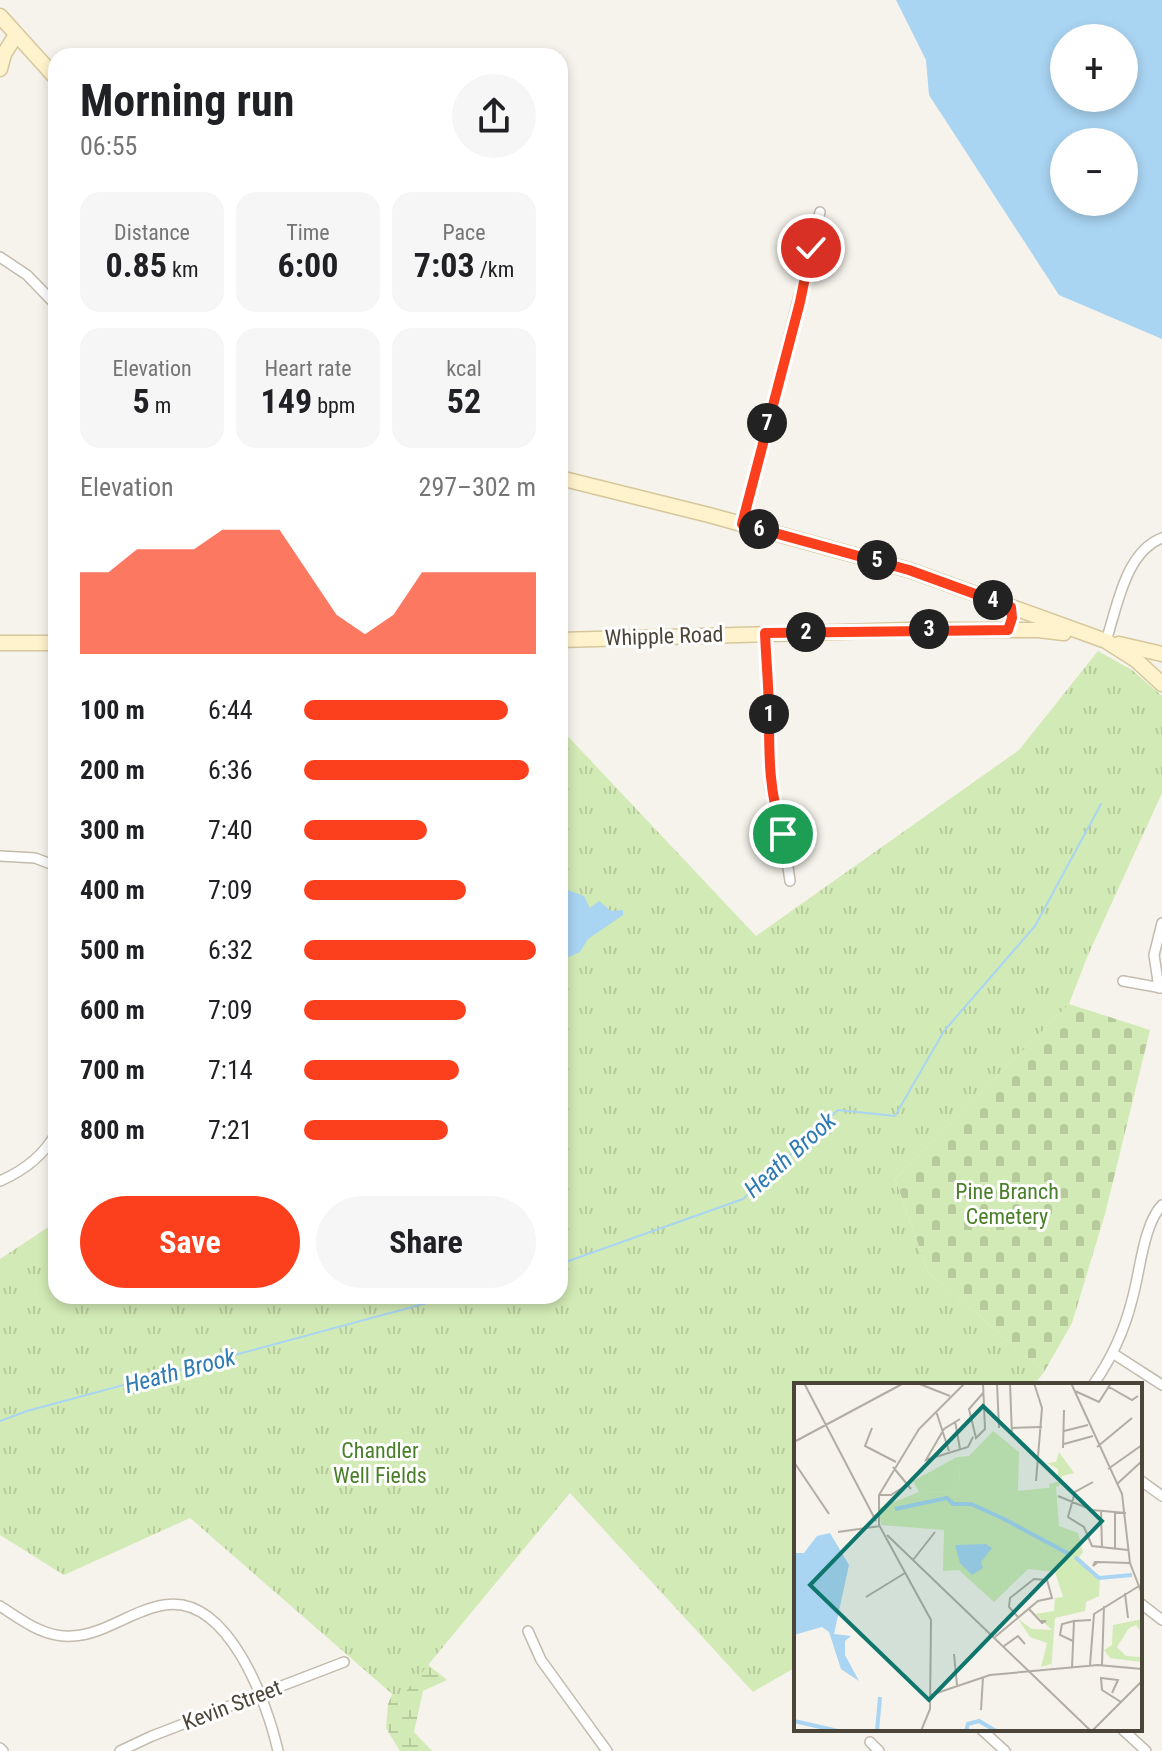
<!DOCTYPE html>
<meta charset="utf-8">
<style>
:root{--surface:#fff;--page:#f6f6f6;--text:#202124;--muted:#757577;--accent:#fc3f1d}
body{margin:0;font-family:"Roboto Condensed",sans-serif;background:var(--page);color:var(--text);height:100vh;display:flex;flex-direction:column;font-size:30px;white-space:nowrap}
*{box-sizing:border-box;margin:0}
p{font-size:26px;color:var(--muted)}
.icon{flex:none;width:44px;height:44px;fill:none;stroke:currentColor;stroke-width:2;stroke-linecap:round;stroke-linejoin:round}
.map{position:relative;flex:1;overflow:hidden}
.details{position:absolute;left:48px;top:48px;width:520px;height:1256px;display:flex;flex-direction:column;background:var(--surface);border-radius:24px;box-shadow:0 4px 12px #0003}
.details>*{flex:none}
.tools{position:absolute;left:1050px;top:24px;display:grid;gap:16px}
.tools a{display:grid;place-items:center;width:88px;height:88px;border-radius:50%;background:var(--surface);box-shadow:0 4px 12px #0003;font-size:40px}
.pin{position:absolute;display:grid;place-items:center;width:68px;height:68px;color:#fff;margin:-34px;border:4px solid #fff;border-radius:50%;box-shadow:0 2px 8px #0007}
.km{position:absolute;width:40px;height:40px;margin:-20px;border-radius:50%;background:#222;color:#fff;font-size:22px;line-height:40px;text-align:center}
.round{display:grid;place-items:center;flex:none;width:84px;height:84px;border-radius:42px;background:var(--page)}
.headline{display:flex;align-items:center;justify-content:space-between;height:136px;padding:0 32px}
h1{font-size:44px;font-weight:700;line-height:60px}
.stats{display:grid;grid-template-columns:repeat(3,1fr);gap:12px;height:136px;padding:8px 32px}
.stats div{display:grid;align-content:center;border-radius:20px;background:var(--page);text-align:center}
.stats b{font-size:34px;font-weight:700}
.stats small{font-size:22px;font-weight:400}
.stats p{font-size:22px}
.chart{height:224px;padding:16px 32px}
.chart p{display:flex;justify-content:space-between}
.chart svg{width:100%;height:144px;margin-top:8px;fill:var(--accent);opacity:.7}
.primary-button{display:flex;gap:16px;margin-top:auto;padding:16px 32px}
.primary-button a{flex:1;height:92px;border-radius:48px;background:var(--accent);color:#fff;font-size:32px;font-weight:700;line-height:92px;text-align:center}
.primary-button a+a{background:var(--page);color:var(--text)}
ul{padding:0 32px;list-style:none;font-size:26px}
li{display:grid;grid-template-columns:128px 96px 1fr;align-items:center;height:60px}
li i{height:20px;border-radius:10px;background:var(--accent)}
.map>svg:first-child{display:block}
.wetland{fill:url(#wetland-marsh)}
.cemetery{fill:url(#cemetery-stones)}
.park{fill:url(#park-tufts)}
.water{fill:#a9d4f2;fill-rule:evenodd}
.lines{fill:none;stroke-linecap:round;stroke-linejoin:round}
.stream{stroke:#a9d4f2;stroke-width:2}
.street-casing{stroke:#c2bbae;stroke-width:12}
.secondary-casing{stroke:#d6c79b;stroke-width:17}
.street{stroke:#fff;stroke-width:9}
.secondary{stroke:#fff3cd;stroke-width:14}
.route-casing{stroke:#fff;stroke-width:16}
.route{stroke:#fc3f1d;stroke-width:10}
.labels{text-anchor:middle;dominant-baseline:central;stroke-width:6;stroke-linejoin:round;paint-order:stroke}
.street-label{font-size:22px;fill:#4b4439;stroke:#fff}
.park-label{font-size:22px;fill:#4a7f2a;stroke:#fff}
.water-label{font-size:24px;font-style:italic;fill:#2e7ab2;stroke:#fff}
.inset-river{fill:none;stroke:#a9d4f2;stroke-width:4}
.inset-road{fill:none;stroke:#b2ada4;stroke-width:2}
.view{fill:#0f766e;fill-opacity:0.15;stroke:#0f766e;stroke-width:4}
.inset-edge{fill:none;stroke:#4b4439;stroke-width:4}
</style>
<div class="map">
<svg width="1162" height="1751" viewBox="0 0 1162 1751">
<defs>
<pattern id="wetland-marsh" width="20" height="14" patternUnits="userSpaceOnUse" patternTransform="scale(2)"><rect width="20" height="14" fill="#d2eab5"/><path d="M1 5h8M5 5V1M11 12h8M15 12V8" fill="none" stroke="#b6ca9c"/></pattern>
<pattern id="cemetery-stones" width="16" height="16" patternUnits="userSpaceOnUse" patternTransform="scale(2)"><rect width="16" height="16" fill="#d2eab5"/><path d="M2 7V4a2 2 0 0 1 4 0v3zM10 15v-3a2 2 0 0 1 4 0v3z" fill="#b6ca9c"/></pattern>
<pattern id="park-tufts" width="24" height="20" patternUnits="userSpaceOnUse" patternTransform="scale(2)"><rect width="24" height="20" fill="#d2eab5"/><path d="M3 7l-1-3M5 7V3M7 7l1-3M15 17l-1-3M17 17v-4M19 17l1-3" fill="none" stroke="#b6ca9c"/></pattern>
</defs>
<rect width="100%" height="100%" fill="#f6f3ec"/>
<polygon class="wetland" points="411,1651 447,1680 423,1691 414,1732 432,1751 400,1751 386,1728 388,1704"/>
<polygon class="cemetery" points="1069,1004 1150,1030 1105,1214 1072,1323 1044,1372 928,1272 895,1179"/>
<polygon class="park" points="1098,651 1132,670 1162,696 1162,793 1088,955 1069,1004 895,1179 928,1272 1044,1372 1034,1385 796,1385 796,1667 753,1692 570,1493 399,1700 190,1518 64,1575 0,1535 0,1259 56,1222 56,1296 560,1296 560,728 756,936 1019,750"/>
<g class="water">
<path d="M896,0H1162V339L1059,295L929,95L926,60ZM1064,38H1124V98H1064ZM1064,142H1124V202H1064Z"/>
<polygon points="560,887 584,896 590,908 599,901 611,911 623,910 623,915 588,939 580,952 560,961"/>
</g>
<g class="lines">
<g class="stream">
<polyline points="560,1264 743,1199 838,1110 895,1116 944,1031 1035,926 1101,804"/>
<polyline points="0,1421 27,1411 453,1296"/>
</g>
<g class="street-casing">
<g id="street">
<polyline points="0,257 27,275 56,305"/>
<polyline points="742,524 820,212"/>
<polyline points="765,633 770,789 783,834 790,881"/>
<path d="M1106,641C1117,608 1125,552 1162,538"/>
<polyline points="0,856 35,858 56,866"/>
<polyline points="1123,981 1162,988"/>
<polyline points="1159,988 1154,955 1162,923"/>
<path d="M0,1181C23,1171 44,1155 56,1133"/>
<polyline points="1114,1354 1162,1385"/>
<path d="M1093,1385C1112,1358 1124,1332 1132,1300C1140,1273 1143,1225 1162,1205"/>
<polyline points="1140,1480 1162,1496"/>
<polyline points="1140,1603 1162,1620"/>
<path d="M0,1606C22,1620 44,1638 72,1636C104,1635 132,1610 164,1605C228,1594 267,1702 278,1751"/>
<polyline points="528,1631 541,1660 607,1751"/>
<polyline points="981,1729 1005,1751"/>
<polyline points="1122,1729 1146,1751"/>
<polyline points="870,1742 879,1751"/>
<polyline points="0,1748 3,1751"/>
<polyline points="120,1751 152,1736 344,1662"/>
</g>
</g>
<g class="secondary-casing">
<g id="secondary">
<polyline points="0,16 56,78"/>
<polyline points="0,69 4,54 16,35"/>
<polyline points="560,478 709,515 909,570 1106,641 1136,660 1162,684"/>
<polyline points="560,640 908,630 1038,630 1064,633"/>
<polyline points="0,643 56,643"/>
<polyline points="1119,644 1162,654"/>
</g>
</g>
<use href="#street" class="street"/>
<use href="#secondary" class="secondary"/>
</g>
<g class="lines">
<g class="route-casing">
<path id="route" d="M783,834C769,794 769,757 769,715C769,688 766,660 765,633L1008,630L1012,618L1011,607L909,570L742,524L800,302L811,248"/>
</g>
<use href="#route" class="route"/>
</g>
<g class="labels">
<g class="street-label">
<text transform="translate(664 636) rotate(-2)">Whipple Road</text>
<text transform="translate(232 1705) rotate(-21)">Kevin Street</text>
</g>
<g class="park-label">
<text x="1007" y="1191">Pine Branch<tspan x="1007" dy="25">Cemetery</tspan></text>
<text x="380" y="1450">Chandler<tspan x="380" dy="25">Well Fields</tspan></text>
</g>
<g class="water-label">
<text transform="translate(790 1155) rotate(-42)">Heath Brook</text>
<text transform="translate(180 1371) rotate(-15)">Heath Brook</text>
</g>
</g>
<g transform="translate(794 1383)">
<rect width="348" height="348" fill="#f6f3ec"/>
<path d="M265,69L280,90L268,93L266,102L256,108L255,101L264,99V86L253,80L262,79Z" fill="#d2eab5"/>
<path d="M163,74L166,95L160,108L125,109L119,98Z" fill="#d2eab5"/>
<path d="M199,48L225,69L224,108L262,104L265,143L284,150L289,169L285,174L306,195L305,213L292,219L291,228L261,235L257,288V281L247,284L253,260L236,254L224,236L238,246L258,247L241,231L260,228L261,215L269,214L261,189L234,186L200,219L165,187L149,188L150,147L87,142L85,125L125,109L160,108L166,95L163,74L175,73ZM348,236L347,249L342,242L335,245L323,264L332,273L347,274V279L316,275L310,267L318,262L319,242Z" fill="#d2eab5"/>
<path d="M36,150L55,182L40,251L57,253L51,258V272L65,298L47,286L35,249L28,244L0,252V170H10L23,153ZM192,161L198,165L187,179L189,185L178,192L166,180L161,162Z" fill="#a9d4f2"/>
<path class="inset-river" d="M101,126L153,115L159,121H177L208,135L277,172M281,174L305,195L338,192M0,338L44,348M83,348L86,314M172,348L174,341L185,338L202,348"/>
<path class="inset-road" d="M10,0L82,138M123,0L156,13M189,0L191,46L182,55L175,26L190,9M203,0L205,45M216,0L218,53M240,0L248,25L242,98M277,0L328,111L336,180L348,211M315,4L338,17L344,13M281,8L305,19L317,0M142,28L155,68M166,36L150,46L132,77L174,64L179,54M161,38L166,66M78,45L71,63L102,79M218,45L248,44M270,48L294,42M0,59L110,0M270,61L299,53M303,64L338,35M269,65L270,27M0,79L35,131M99,84L117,106M314,86L348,62M299,99L281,109L274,134L290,144L298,163L334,167M323,101L348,78M85,112H97L114,101M264,113L298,127L332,130M307,128L308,164M321,129V165M44,149L86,143M93,152L297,348M119,177L141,149M304,179L299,183L301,179H304L336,180M331,210L334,235M72,214L111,190M235,226L248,240L252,238H247M201,254L244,218L258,215L253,197L240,196L216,215L215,224L224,234M279,258L266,252L268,241L280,238M210,263L224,253L231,261M160,271L163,302M296,282L300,231L345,203M308,282L310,223M278,285L280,238L297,237M318,310L324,297L307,295L308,307L327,319M137,312L196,292L304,282L348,286M187,327L189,294M127,348L136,326L137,237L85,142V112L125,46L171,0M298,348L348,298"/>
<path class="view" d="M189,23L308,138L135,317L16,202Z"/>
<rect width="348" height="348" class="inset-edge"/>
</g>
</svg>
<div class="tools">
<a>+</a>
<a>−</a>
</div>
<div class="pin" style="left:783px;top:834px;background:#1e9e55"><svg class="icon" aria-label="arrive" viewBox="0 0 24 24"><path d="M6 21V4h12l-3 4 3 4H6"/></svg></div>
<div class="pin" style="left:811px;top:248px;background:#d93025"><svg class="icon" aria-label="check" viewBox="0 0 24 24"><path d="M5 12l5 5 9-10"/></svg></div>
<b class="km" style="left:769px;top:714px">1</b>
<b class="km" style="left:806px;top:632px">2</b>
<b class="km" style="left:929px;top:629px">3</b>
<b class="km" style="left:993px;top:600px">4</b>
<b class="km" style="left:877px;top:560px">5</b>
<b class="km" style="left:759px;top:529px">6</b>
<b class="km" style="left:767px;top:423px">7</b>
<section class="details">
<div class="headline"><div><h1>Morning run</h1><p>06:55</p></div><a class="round"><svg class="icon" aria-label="share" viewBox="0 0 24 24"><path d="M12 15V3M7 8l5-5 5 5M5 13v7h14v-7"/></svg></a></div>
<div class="stats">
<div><p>Distance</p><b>0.85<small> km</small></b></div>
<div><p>Time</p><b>6:00</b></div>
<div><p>Pace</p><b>7:03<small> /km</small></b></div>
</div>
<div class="stats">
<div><p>Elevation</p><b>5<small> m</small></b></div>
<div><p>Heart rate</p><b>149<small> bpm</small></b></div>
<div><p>kcal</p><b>52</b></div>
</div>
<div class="chart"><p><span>Elevation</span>297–302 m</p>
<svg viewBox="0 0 160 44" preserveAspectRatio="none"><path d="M0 44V19L10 19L20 12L30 12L40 12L50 6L60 6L70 6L80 19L90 32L100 38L110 32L120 19L130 19L140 19L150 19L160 19V44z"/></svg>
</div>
<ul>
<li><b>100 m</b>6:44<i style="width:88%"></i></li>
<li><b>200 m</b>6:36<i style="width:97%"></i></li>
<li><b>300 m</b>7:40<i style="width:53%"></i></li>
<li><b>400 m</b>7:09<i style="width:70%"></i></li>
<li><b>500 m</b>6:32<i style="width:100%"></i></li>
<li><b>600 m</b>7:09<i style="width:70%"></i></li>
<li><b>700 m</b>7:14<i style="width:67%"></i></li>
<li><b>800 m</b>7:21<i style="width:62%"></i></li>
</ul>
<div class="primary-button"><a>Save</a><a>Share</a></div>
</section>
</div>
